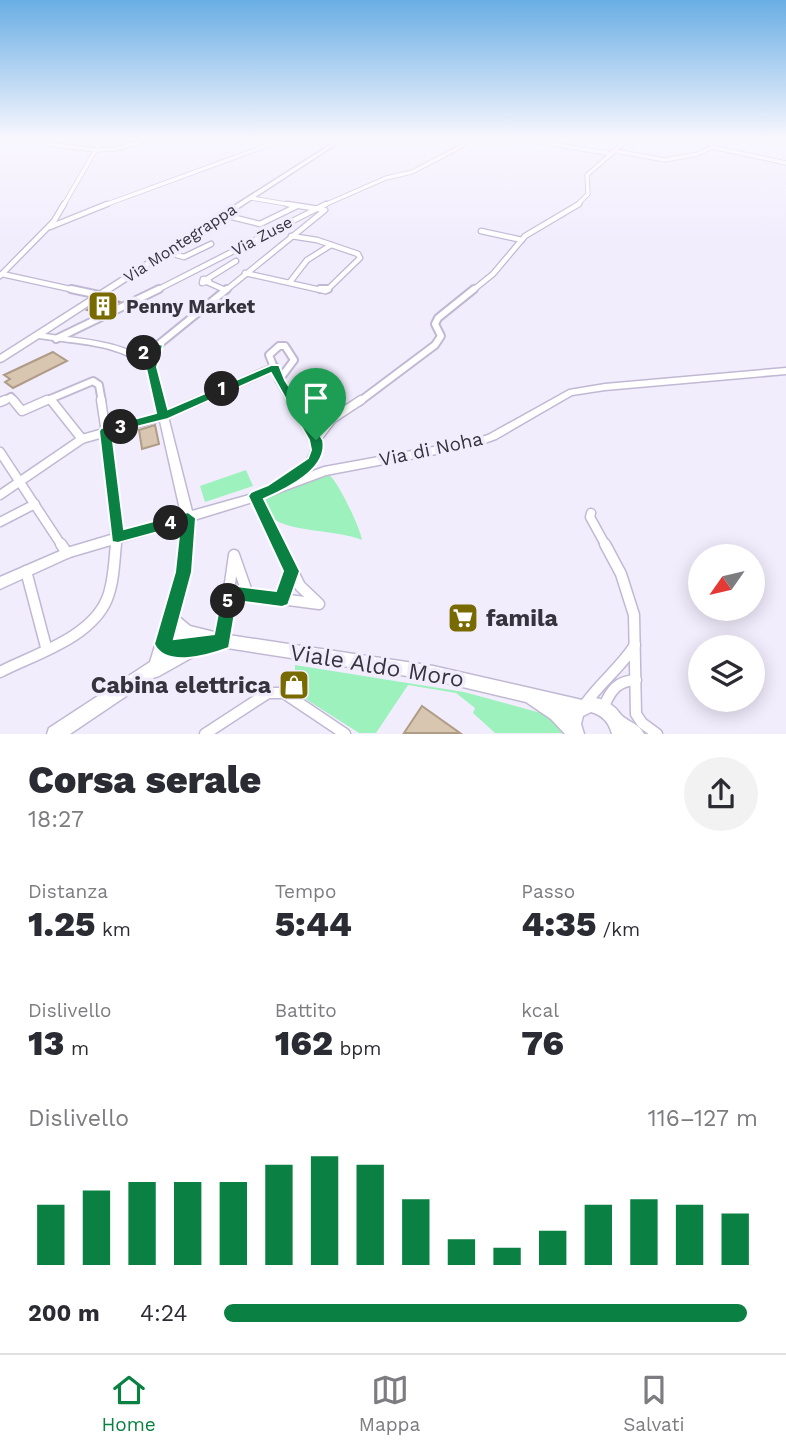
<!DOCTYPE html>
<html lang="it">
<meta charset="utf-8">
<style>
:root{--surface:#fff;--page:#f2f2f3;--text:#2b2b33;--muted:#7c7c81;--line:#e1e1e2;--accent:#0b8043}
body{margin:0;font-family:"Work Sans",sans-serif;background:var(--page);color:var(--text);height:100vh;display:flex;flex-direction:column;font-size:26px;white-space:nowrap}
*{box-sizing:border-box;margin:0}
p{font-size:23px;color:var(--muted)}
.icon{flex:none;width:38px;height:38px;fill:none;stroke:currentColor;stroke-width:2;stroke-linecap:round;stroke-linejoin:round}
.map{position:relative;height:734px;overflow:hidden}
.panel{display:flex;flex-direction:column;background:var(--surface);flex:1}
.panel>*{flex:none}
.needle{width:46px;rotate:236deg}
.fabs{position:absolute;left:688px;top:544px;display:grid;gap:14px}
.fabs a{display:grid;place-items:center;width:77px;height:77px;border-radius:50%;background:var(--surface);box-shadow:0 4px 18px #0003;font-size:35px}
.pin{position:absolute;display:grid;place-items:center;width:60px;height:60px;color:#fff;margin:-72px -30px;border-radius:50% 50% 50% 0;rotate:-45deg;box-shadow:0 0 7px #0007}
.pin .icon{rotate:45deg}
.km{position:absolute;width:35px;height:35px;margin:-18px;border-radius:50%;background:#222;color:#fff;font-size:19px;line-height:35px;text-align:center}
.round{display:grid;place-items:center;flex:none;width:74px;height:74px;border-radius:37px;background:var(--page)}
.head{display:flex;align-items:center;justify-content:space-between;height:119px;padding:0 28px}
h1{font-size:38px;font-weight:800;line-height:52px}
.figures{display:grid;grid-template-columns:repeat(3,1fr);gap:10px;height:119px;padding:7px 28px}
.figures div{display:grid;align-content:center}
.figures b{font-size:35px;font-weight:800}
.figures small{font-size:19px;font-weight:400}
.figures p{font-size:19px}
.chart{height:196px;padding:14px 28px}
.chart p{display:flex;justify-content:space-between}
.chart svg{width:100%;height:126px;margin-top:7px;stroke:var(--accent);stroke-width:6}
ul{padding:0 28px;list-style:none;font-size:23px}
li{display:grid;grid-template-columns:112px 84px 1fr;align-items:center;height:52px}
li i{height:18px;border-radius:9px;background:var(--accent)}
.menu{display:flex;justify-content:space-around;align-items:center;height:98px;border-top:2px solid var(--line);background:var(--surface);font-size:19px;color:var(--muted)}
.menu a{display:grid;justify-items:center;gap:4px}
.menu .current{color:var(--accent)}
.map>svg:first-child{display:block}
.green{fill:#9df1bd}
.building{fill:#d9c6b0;stroke:#ae9c87;stroke-width:2}
.lines{fill:none;stroke-linecap:round;stroke-linejoin:round}
.street-far4-casing{stroke:#c1b9d3;stroke-width:5}
.street-far3-casing{stroke:#c1b9d3;stroke-width:7}
.street-far2-casing{stroke:#c1b9d3;stroke-width:10}
.street-far1-casing{stroke:#c1b9d3;stroke-width:11}
.street-casing{stroke:#c1b9d3;stroke-width:13}
.secondary-casing{stroke:#c1b9d3;stroke-width:3}
.street-far4{stroke:#fff;stroke-width:3.5}
.street-far3{stroke:#fff;stroke-width:4.5}
.street-far2{stroke:#fff;stroke-width:6}
.street-far1{stroke:#fff;stroke-width:8}
.street{stroke:#fff;stroke-width:10}
.secondary{fill:#fff;fill-rule:evenodd}
.route{fill:#0b8043;stroke:#fff;stroke-width:2;fill-rule:evenodd}
.labels{text-anchor:middle;dominant-baseline:central;stroke-width:7;stroke-linejoin:round;paint-order:stroke}
.far-street-label{font-size:16px;fill:#36333d;stroke:#f2edfd}
.poi-label{font-size:19px;font-weight:bold;fill:#36333d;stroke:#f2edfd;text-anchor:start}
.street-label{font-size:19px;fill:#36333d;stroke:#f2edfd}
.near-poi-label{font-size:23px;font-weight:bold;fill:#36333d;stroke:#f2edfd;text-anchor:start}
.near-street-label{font-size:23px;fill:#36333d;stroke:#f2edfd}
</style>
<div class="map">
<svg width="786" height="734" viewBox="0 0 786 734">
<rect width="100%" height="100%" fill="#f2edfd"/>
<g class="green">
<polygon points="246,470 253,486 205,502 200,486"/>
<path d="M328,474C337,479 360,527 362,540C340,530 285,532 272,517C268,512 265,503 262,497Z"/>
<polygon points="295,665 464,692 545,714 563,733 495,733 473,713 475,708 456,693 408,685 376,733 359,733 282,684 295,675"/>
</g>
<g class="building">
<polygon points="106,297 120,302 96,313 87,310"/>
<polygon points="53,352 67,361 13,388 5,382 10,379 4,375"/>
<polygon points="155,425 159,444 142,449 139,430"/>
<polygon points="422,706 460,733 404,733"/>
</g>
<g class="lines">
<g class="street-far4-casing">
<g id="street-far4">
<polyline points="522,139 612,154"/>
<polyline points="45,144 96,150"/>
<polyline points="95,150 116,149 150,139"/>
<polyline points="616,151 665,160 698,154 712,147 786,163"/>
<polyline points="251,198 298,206"/>
<polyline points="63,206 102,139"/>
<polyline points="102,206 271,144 276,139"/>
<polyline points="322,206 386,178 412,172 462,146 466,139"/>
<polyline points="576,206 588,194 587,175 628,139"/>
</g>
</g>
<g class="street-far3-casing">
<g id="street-far3">
<polyline points="224,215 260,224 297,206"/>
<polyline points="50,227 107,204"/>
<polyline points="481,231 522,240"/>
<polyline points="291,236 317,240 358,254 360,258 326,291"/>
<polyline points="166,252 184,257 211,244"/>
<polyline points="245,273 325,291"/>
<polyline points="2,274 79,291"/>
<polyline points="0,276 54,221 64,204"/>
<polygon points="203,279 207,279 209,281 202,283"/>
<polyline points="207,279 236,261"/>
<polyline points="207,282 225,290"/>
<polyline points="290,282 307,260 331,245"/>
<polyline points="155,291 326,204"/>
<polyline points="225,291 325,210 287,204"/>
<polyline points="472,291 493,274 525,236 579,204"/>
</g>
</g>
<g class="street-far2-casing">
<g id="street-far2">
<polyline points="71,289 99,295"/>
<polyline points="320,289 328,289"/>
<polyline points="56,339 159,289"/>
<polygon points="279,346 285,346 294,360 279,380 269,355"/>
<polyline points="138,357 158,345 227,289"/>
<polyline points="152,367 158,345"/>
<polyline points="279,380 292,402"/>
<polyline points="50,399 52,402"/>
<polyline points="1,402 11,397 15,402"/>
<polyline points="43,402 93,381 99,385 102,402"/>
<polyline points="196,402 275,367"/>
<polyline points="359,402 435,345 441,336 435,324 438,318 474,289"/>
</g>
</g>
<g class="street-far1-casing">
<g id="street-far1">
<polyline points="13,400 22,411 47,400"/>
<polyline points="51,400 82,439"/>
<polyline points="101,400 112,473 116,546"/>
<polyline points="291,400 316,440"/>
<polyline points="0,402 5,400"/>
<polyline points="0,452 62,546"/>
<path d="M277,486C296,475 318,465 316,440L332,419L361,400"/>
<polyline points="0,495 82,439 163,416 200,400"/>
<polyline points="256,496 279,546"/>
<polyline points="591,513 590,517 606,546"/>
<polyline points="0,522 35,504"/>
</g>
</g>
<g class="street-casing">
<g id="street">
<polyline points="61,544 67,553"/>
<polyline points="605,544 621,574 634,615 636,714 642,723 657,734"/>
<polyline points="26,571 46,647"/>
<polyline points="229,592 319,604 300,586 279,544"/>
<polyline points="282,600 291,571"/>
<polyline points="222,639 234,555 248,595"/>
<path d="M0,672C35,654 91,638 107,599C114,582 114,562 116,544"/>
<path d="M586,703C601,682 621,667 635,645"/>
<path d="M604,706C611,690 617,681 636,680"/>
<polyline points="205,734 268,693 284,693 345,734"/>
</g>
</g>
<g class="secondary-casing">
<path id="secondary" d="M339,139H344L45,334C84,340 123,340 155,365L192,511L249,495L324,467L472,440L488,435L569,390L605,384L786,368V374L605,390L572,395L496,439L473,447L326,475L256,501L194,520L190,572L178,616L190,626L222,634L433,666L582,700C593,695 605,699 614,707C617,709 619,713 622,716C629,722 639,724 644,734H612C609,722 602,715 591,712L583,716L581,724L584,734H565L551,719L526,702L433,680L221,647L200,653L159,676L153,678L70,734H47L49,728L150,662L178,572L182,524L70,557L0,589V577L67,548L181,514L148,368C116,343 77,344 39,338L3,361L0,362V355Z"/>
</g>
<use href="#street-far4" class="street-far4"/>
<use href="#street-far3" class="street-far3"/>
<use href="#street-far2" class="street-far2"/>
<use href="#street-far1" class="street-far1"/>
<use href="#street" class="street"/>
<use href="#secondary" class="secondary"/>
</g>
<linearGradient id="sky" x2="0" y2="1"><stop stop-color="#69aee4"/><stop offset="0.57" stop-color="#f9f7fe"/><stop offset="1" stop-color="#f9f7fe" stop-opacity="0"/></linearGradient>
<rect width="786" height="242" fill="url(#sky)"/>
<path class="route" d="M154,343L163,345L157,367L168,409L271,365H279L285,380L323,440C329,469 287,489 264,499L300,571L288,605L282,607L237,601L229,648C210,655 165,669 154,644L175,572L180,526L118,543L112,542L99,431L101,428L156,413L146,368L132,357ZM271,373L309,440L311,450L308,458L268,485L251,492L248,496L283,571L276,591L229,585L223,587L214,634L174,639L192,572L196,518L188,512L124,529L112,433L168,419Z"/>
<defs>
<g id="building-square" transform="scale(1.575)"><rect x="-9" y="-9" width="18" height="18" rx="4" fill="#796a00" stroke="#f2edfd"/><path d="M-4-6H4V6H1V3H-1V6H-4ZM-2.5-4.3h1.7v1.8h-1.7ZM.8-4.3h1.7v1.8H.8ZM-2.5-1h1.7V.8h-1.7ZM.8-1h1.7V.8H.8Z" fill="#fff"/></g>
<g id="supermarket-square" transform="scale(1.575)"><rect x="-9" y="-9" width="18" height="18" rx="4" fill="#796a00" stroke="#f2edfd"/><path d="M-6-5.5h2.5l.6 2H6L4.5 2H-2.5L-4.4-4H-6ZM-1.5 3.2a1.3 1.3 0 1 0 .1 0ZM3 3.2a1.3 1.3 0 1 0 .1 0Z" fill="#fff"/></g>
<g id="shop-square" transform="scale(1.575)"><rect x="-9" y="-9" width="18" height="18" rx="4" fill="#796a00" stroke="#f2edfd"/><path d="M-5-2.5h2.3a2.7 3.5 0 0 1 5.4 0H5L5.5 6h-11ZM-1.5-2.5h3a1.5 2.3 0 0 0-3 0Z" fill="#fff"/></g>
</defs>
<g fill-rule="evenodd">
<use href="#building-square" x="103" y="306"/>
<use href="#supermarket-square" x="463" y="618"/>
<use href="#shop-square" x="294" y="685"/>
</g>
<g class="labels">
<g class="far-street-label">
<text transform="translate(262 236) rotate(-28)">Via Zuse</text>
<text transform="translate(180 243) rotate(-33)">Via Montegrappa</text>
</g>
<g class="poi-label">
<text x="126" y="306">Penny Market</text>
</g>
<g class="street-label">
<text transform="translate(431 449) rotate(-12)">Via di Noha</text>
</g>
<g class="near-poi-label">
<text x="486" y="618">famila</text>
<text x="271" y="685" text-anchor="end">Cabina elettrica</text>
</g>
<g class="near-street-label">
<text transform="translate(377 666) rotate(9)">Viale Aldo Moro</text>
</g>
</g>
</svg>
<div class="fabs">
<a><svg class="needle" viewBox="-14 -14 28 28"><path d="M0-13l5 13h-10z" fill="#e53935"/><path d="M0 13l5-13h-10z" fill="#7c7c81"/></svg></a>
<a><svg class="icon" aria-label="layers" viewBox="0 0 24 24"><path d="M12 4l9 5-9 5-9-5zM3 14l9 5 9-5"/></svg></a>
</div>
<div class="pin" style="left:316px;top:440px;background:#1e9e55"><svg class="icon" aria-label="arrive" viewBox="0 0 24 24"><path d="M6 21V4h12l-3 4 3 4H6"/></svg></div>
<b class="km" style="left:222px;top:389px">1</b>
<b class="km" style="left:144px;top:353px">2</b>
<b class="km" style="left:121px;top:427px">3</b>
<b class="km" style="left:171px;top:523px">4</b>
<b class="km" style="left:228px;top:601px">5</b>
</div>
<section class="panel">
<div class="head"><div><h1>Corsa serale</h1><p>18:27</p></div><a class="round"><svg class="icon" aria-label="share" viewBox="0 0 24 24"><path d="M12 15V3M7 8l5-5 5 5M5 13v7h14v-7"/></svg></a></div>
<div class="figures">
<div><p>Distanza</p><b>1.25<small> km</small></b></div>
<div><p>Tempo</p><b>5:44</b></div>
<div><p>Passo</p><b>4:35<small> /km</small></b></div>
</div>
<div class="figures">
<div><p>Dislivello</p><b>13<small> m</small></b></div>
<div><p>Battito</p><b>162<small> bpm</small></b></div>
<div><p>kcal</p><b>76</b></div>
</div>
<div class="chart"><p><span>Dislivello</span>116–127 m</p>
<svg viewBox="0 0 160 44" preserveAspectRatio="none"><path d="M5 44V23M15 44V18M25 44V15M35 44V15M45 44V15M55 44V9M65 44V6M75 44V9M85 44V21M95 44V35M105 44V38M115 44V32M125 44V23M135 44V21M145 44V23M155 44V26"/></svg>
</div>
<ul>
<li><b>200 m</b>4:24<i style="width:98%"></i></li>
</ul>
</section>
<nav class="menu">
<a class="current"><svg class="icon" aria-label="home" viewBox="0 0 24 24"><path d="M3 11l9-7 9 7M6 9v11h12V9"/></svg>Home</a>
<a><svg class="icon" aria-label="map" viewBox="0 0 24 24"><path d="M3 6l6-2 6 2 6-2v14l-6 2-6-2-6 2zM9 4v14M15 6v14"/></svg>Mappa</a>
<a><svg class="icon" aria-label="saved" viewBox="0 0 24 24"><path d="M7 4h10v16l-5-4-5 4z"/></svg>Salvati</a>
</nav>
